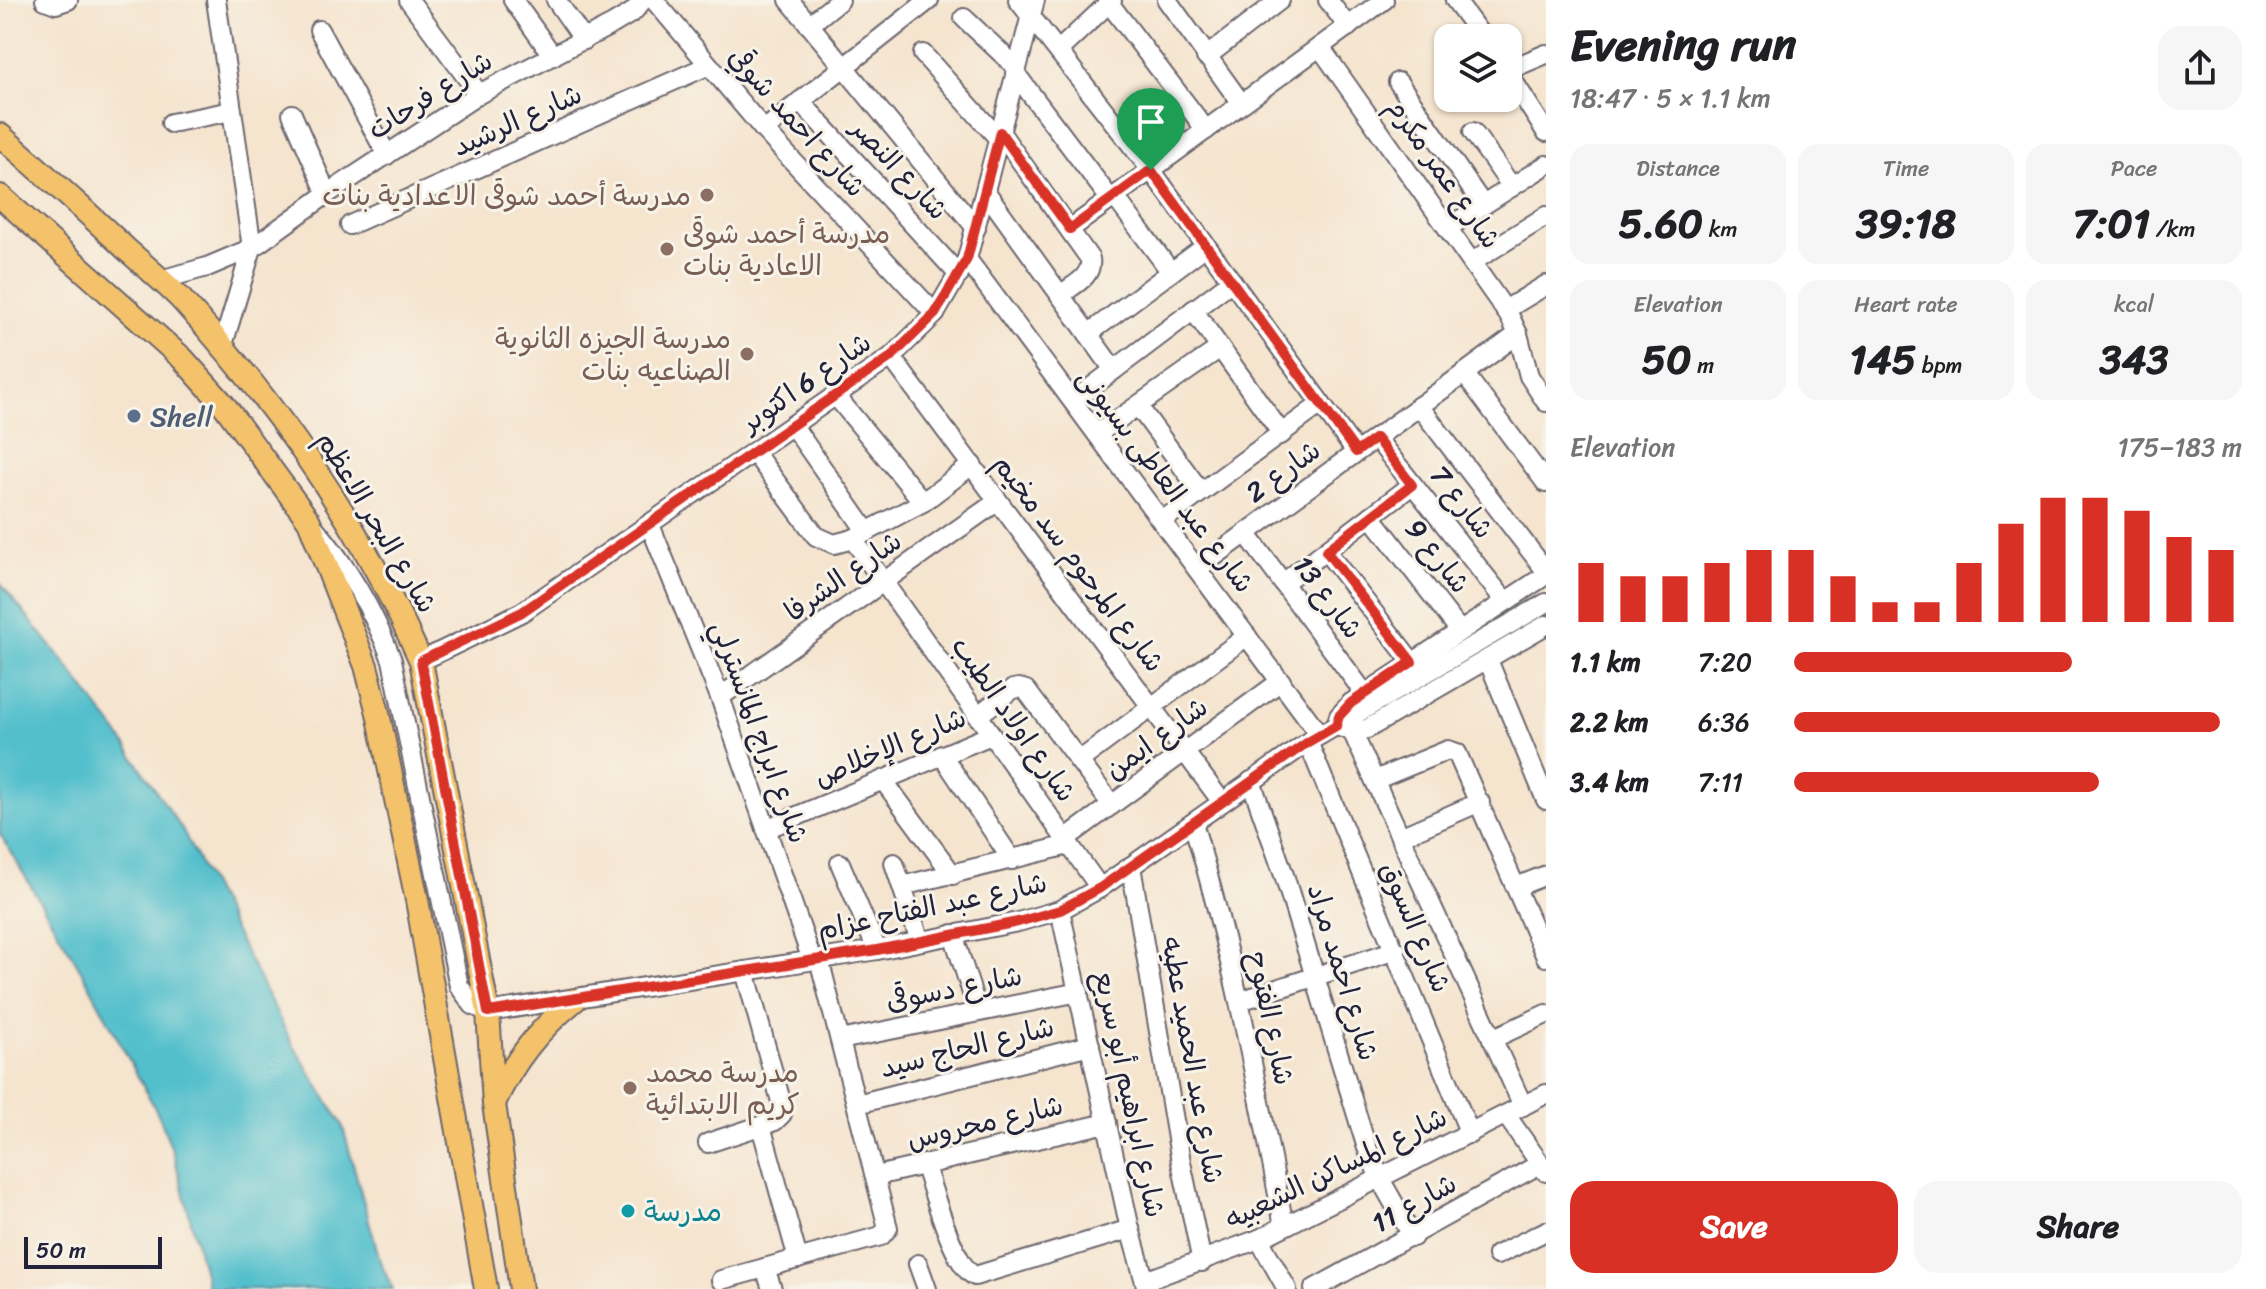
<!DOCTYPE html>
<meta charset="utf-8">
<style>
:root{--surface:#fff;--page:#f6f6f6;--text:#202124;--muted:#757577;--accent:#d93025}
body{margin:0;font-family:Sriracha,"Playpen Sans Arabic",sans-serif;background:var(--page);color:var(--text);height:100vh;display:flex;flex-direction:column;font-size:30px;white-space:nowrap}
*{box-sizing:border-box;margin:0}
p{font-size:26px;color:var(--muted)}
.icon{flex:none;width:44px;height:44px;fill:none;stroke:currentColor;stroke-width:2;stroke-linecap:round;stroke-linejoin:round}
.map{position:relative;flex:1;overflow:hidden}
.drawer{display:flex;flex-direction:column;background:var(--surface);width:720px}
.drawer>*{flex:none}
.buttons{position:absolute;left:1434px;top:24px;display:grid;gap:16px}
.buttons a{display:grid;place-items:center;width:88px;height:88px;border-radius:16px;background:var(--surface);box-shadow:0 2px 6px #0004;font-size:40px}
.scale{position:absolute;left:24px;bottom:20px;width:138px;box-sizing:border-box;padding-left:8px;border:4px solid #22223b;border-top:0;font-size:22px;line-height:28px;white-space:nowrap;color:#22223b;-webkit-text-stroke:6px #f7f3e8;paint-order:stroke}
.pin{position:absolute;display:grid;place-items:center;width:68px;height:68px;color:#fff;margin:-82px -34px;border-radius:50% 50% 50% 0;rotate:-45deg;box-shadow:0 0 8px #0007}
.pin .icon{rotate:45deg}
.round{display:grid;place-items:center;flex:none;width:84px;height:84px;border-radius:24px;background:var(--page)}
.overview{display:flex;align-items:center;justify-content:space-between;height:136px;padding:0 24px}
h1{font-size:44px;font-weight:700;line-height:60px}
.metrics{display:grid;grid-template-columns:repeat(3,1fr);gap:12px;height:136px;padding:8px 24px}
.metrics div{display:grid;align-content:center;border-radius:20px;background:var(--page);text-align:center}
.metrics b{font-size:40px;font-weight:700}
.metrics small{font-size:22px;font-weight:400}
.metrics p{font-size:22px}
.chart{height:224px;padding:16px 24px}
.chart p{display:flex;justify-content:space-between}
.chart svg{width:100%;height:144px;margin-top:8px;stroke:var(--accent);stroke-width:6}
.cta{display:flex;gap:16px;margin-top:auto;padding:16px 24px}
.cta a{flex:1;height:92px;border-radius:24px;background:var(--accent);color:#fff;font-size:32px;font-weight:700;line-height:92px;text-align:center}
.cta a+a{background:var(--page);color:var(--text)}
ul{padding:0 24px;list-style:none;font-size:26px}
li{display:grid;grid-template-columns:128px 96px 1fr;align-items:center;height:60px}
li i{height:20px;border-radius:10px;background:var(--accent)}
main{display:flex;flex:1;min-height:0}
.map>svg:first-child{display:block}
.water{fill:#52bfcc;stroke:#3a7084;stroke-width:2}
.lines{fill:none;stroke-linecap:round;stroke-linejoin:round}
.minor-casing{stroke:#6c666e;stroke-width:22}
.major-casing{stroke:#6c666e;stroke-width:26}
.minor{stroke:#fff;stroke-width:18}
.major{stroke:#f4c26a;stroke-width:22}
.route-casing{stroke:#fff;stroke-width:16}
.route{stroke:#d93025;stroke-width:10}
.education-dot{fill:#8d6e63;stroke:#f7f3e8;stroke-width:3}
.service-dot{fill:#5c6f8a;stroke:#f7f3e8;stroke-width:3}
.culture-dot{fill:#0f9aa8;stroke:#f7f3e8;stroke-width:3}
.labels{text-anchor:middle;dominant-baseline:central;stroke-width:6;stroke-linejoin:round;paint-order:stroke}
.street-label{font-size:28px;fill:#22223b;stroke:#f7f3e8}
.education-label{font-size:28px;fill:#785e54;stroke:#f7f3e8;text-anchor:end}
.service-label{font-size:28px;fill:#4e5e75;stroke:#f7f3e8;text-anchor:start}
.culture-label{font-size:28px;fill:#0d838f;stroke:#f7f3e8;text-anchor:start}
</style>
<main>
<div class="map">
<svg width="1546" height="1289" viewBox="0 0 1546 1289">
<rect width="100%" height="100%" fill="#f7f3e8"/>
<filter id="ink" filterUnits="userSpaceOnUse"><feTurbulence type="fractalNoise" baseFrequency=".0125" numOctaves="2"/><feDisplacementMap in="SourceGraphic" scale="16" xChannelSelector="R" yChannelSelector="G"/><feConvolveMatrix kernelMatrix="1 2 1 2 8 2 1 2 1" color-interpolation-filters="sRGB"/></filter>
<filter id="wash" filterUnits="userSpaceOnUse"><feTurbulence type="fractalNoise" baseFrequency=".006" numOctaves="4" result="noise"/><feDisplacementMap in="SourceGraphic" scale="32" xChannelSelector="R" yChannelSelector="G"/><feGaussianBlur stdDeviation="1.8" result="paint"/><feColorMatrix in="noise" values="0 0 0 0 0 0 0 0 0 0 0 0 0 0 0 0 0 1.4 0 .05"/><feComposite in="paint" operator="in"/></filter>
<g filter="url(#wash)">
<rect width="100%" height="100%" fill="#f5e4ce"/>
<polygon class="water" points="0,583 65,663 119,735 183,831 292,1043 342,1124 381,1264 393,1289 208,1289 174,1155 159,1116 86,979 0,834"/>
</g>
<g filter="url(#ink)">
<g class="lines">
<g class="minor-casing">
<g id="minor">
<polyline points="45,0 56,4 68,0"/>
<polyline points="216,0 252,248 222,348"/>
<polyline points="409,0 479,94"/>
<polyline points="513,0 553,56"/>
<polyline points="556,0 584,40"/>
<polyline points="654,0 764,130 935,314"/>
<polyline points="789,0 976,228"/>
<polyline points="1018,0 1151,170 1356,452"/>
<polyline points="1167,0 1241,103"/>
<polyline points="1328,0 1348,27"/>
<polyline points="1455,0 1483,38"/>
<polyline points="1109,3 1206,130"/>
<polyline points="964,18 1016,67"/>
<polyline points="809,25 840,0"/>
<polyline points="319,30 387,155"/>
<polyline points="1320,47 1510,317 1518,334 1529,376 1546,402"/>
<polyline points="1059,50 1112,0"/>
<polyline points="923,54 998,138"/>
<polyline points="1206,57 1280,0"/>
<polyline points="1508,70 1546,54"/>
<polyline points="1015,73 1111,200"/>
<polyline points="1508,73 1546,132"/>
<polyline points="1398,82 1483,205"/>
<polyline points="800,101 959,275"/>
<polyline points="292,114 327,194"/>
<polyline points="171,123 232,111"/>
<polyline points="764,130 929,0"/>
<path d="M1000,132L1090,259C1093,277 1073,285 1060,295"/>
<polyline points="1473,132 1512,187"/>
<polyline points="986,192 1114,370"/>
<polyline points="1115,197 1171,272"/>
<polyline points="350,225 707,66"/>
<polyline points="1449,227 1546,165"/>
<polyline points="1070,229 1384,0"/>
<polyline points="967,259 1320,735"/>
<polyline points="1472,262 1546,216"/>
<polyline points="160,280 207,267 252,248 327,194 479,94 613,24 633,12 643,0"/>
<polyline points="1193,310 1282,434"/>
<polyline points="1505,310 1546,285"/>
<polyline points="1088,334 1206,246"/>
<polyline points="891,357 1222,802"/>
<polyline points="1464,373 1546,483"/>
<polyline points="836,396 923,502"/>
<polyline points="1073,401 1232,281"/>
<polyline points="1138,406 1201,492"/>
<polyline points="1419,406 1546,571"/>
<polyline points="793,426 867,532"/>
<polyline points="1097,434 1220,348"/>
<polyline points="1376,438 1505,601"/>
<polyline points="754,452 816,536 834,544 853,539 923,502 972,465"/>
<polyline points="1371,516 1460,631"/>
<polyline points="1162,521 1321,404"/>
<polyline points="650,525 720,697 812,960"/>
<path d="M314,527C349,568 373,610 392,660L459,986L473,1005L488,1012L877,950L1018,922L1060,910L1100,888L1308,742L1546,603"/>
<polyline points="1246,533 1365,694"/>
<polyline points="853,539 1100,888"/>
<polyline points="1326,551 1412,662"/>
<polyline points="1197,569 1518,334"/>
<polyline points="1546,575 1351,703 1339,716 1336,726 1352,731 1367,729 1546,625"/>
<polyline points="1283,583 1412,485"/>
<polyline points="1488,660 1546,800"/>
<polyline points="421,661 522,612 891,357 935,314 967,259 1035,0"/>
<polyline points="720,697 998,501"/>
<polyline points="977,716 1013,689 1019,688 1026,690 1112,805"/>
<polyline points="1352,731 1523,1106"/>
<polyline points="1308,742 1470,1134"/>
<polyline points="942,755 1012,860"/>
<polyline points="1079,761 1247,636"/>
<polyline points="883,780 953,875"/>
<polyline points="1375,780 1448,750 1457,753 1546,957"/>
<polyline points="1251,781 1285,878 1366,1145 1380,1179 1413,1237"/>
<path d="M1193,823C1233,956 1258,1090 1284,1226"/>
<polyline points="766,829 991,735"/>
<polyline points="1400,837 1480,802"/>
<polyline points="1065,839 1281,681"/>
<polyline points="840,863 877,950"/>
<polyline points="894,863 920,941"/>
<polyline points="1131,866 1181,1162 1202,1262"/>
<polyline points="902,886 1069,845"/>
<polyline points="1516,887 1546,875"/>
<polyline points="1060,910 1130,1229 1147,1289"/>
<polyline points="953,934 978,1012"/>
<polyline points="1240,1001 1396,950"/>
<polyline points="1492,1039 1546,1014"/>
<polyline points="840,1040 1079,992"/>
<polyline points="857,1104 1090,1045"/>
<polyline points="1506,1115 1546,1172"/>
<polyline points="761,1126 798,1259"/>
<polyline points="708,1143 775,1121 782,1114 782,1105 745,971"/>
<path d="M924,1164C933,1188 953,1267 975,1276L1130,1229"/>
<polyline points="876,1176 1107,1123"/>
<polyline points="1259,1239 1287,1289"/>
<polyline points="1497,1255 1546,1231"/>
<polyline points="918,1264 927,1289"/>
<polyline points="765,1268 772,1289"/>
<polyline points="721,1280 881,1236 888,1228 819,959"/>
<polyline points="1145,1281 1259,1239 1546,1094"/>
<polyline points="1314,1289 1540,1164"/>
</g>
</g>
<g class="major-casing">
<g id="major">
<path d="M0,135C42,172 85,210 126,249C144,265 163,281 180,298C278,405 362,528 421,661L488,1012L494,1104L521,1289"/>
<polyline points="0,196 183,359 224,405 309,521 366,666 378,713 417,900 486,1289"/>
<path d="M494,1103C514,1060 539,1029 575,1000"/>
</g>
</g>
<use href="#minor" class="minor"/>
<use href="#major" class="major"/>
</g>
</g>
<g class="lines" filter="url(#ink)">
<g class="route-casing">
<polygon id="route" points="1000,132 1070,229 1151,170 1356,452 1376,438 1412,485 1326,551 1412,662 1351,703 1339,716 1336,726 1308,742 1100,888 1060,910 1018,922 877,950 488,1012 421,661 522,612 891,357 935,314 967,259"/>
</g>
<use href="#route" class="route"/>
</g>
<g class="education-dot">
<circle cx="707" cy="195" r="8"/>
<circle cx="667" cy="249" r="8"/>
<circle cx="747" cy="354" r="8"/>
<circle cx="630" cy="1088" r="8"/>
</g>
<circle class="service-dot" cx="134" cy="416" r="8"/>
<circle class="culture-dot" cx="628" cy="1211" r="8"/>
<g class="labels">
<g class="street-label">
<text transform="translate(430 95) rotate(-32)">شارع فرحات</text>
<text transform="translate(517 120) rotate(-24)">شارع الرشيد</text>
<text transform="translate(797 122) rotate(48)">شارع احمد شوقي</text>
<text transform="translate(900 169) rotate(47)">شارع النصر</text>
<text transform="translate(1444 173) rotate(55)">شارع عمر مكرم</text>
<text transform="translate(806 382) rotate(-35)">شارع 6 اكتوبر</text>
<text transform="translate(1283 471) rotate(-36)">شارع 2</text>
<text transform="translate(1166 480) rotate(53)">شارع عبد العاطى بسيونى</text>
<text transform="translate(1462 502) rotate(52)">شارع 7</text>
<text transform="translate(377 522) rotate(59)">شارع البحر الاعظم</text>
<text transform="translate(1438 556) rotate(52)">شارع 9</text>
<text transform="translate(1079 563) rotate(53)">شارع المرحوم سد مخيم</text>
<text transform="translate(843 576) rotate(-35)">شارع الشرفا</text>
<text transform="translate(1328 597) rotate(53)">شارع 13</text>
<text transform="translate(1014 719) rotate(55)">شارع اولاد الطيب</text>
<text transform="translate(760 732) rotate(70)">شارع ابراج المانسترلي</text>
<text transform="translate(1156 738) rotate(-36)">شارع ايمن</text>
<text transform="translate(890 747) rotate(-23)">شارع الإخلاص</text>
<text transform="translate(932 906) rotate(-12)">شارع عبد الفتاح عزام</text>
<text transform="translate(1416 927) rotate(67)">شارع السوق</text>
<text transform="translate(1343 972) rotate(73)">شارع احمد مراد</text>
<text transform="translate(954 988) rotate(-11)">شارع دسوقى</text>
<text transform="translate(1271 1018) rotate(78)">شارع الفتوح</text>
<text transform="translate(967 1047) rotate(-14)">شارع الحاج سيد</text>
<text transform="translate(1193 1060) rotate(80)">شارع عبد الحميد عطيه</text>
<text transform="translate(1130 1094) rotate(78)">شارع ابراهيم أبو سريع</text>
<text transform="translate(985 1122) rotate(-13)">شارع محروس</text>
<text transform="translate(1336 1168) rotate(-26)">شارع المساكن الشعبيه</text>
<text transform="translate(1414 1203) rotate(-29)">شارع 11</text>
</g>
<g class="education-label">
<text x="691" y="195">مدرسة أحمد شوقى الاعدادية بنات</text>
<text x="683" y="233" text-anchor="start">مدرسة أحمد شوقى<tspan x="683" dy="32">الاعادية بنات</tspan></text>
<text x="731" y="338">مدرسة الجيزه الثانوية<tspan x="731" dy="32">الصناعيه بنات</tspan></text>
<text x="646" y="1072" text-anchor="start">مدرسة محمد<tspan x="646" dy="32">كريم الابتدائية</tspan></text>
</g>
<g class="service-label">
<text x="150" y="416">Shell</text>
</g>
<g class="culture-label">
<text x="644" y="1211">مدرسة</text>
</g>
</g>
</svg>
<div class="buttons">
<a><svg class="icon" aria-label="layers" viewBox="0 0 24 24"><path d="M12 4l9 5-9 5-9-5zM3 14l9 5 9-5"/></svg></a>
</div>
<div class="scale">50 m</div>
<div class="pin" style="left:1151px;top:170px;background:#1e9e55"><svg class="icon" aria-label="arrive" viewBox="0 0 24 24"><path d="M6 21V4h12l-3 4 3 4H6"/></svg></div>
</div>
<section class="drawer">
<div class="overview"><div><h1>Evening run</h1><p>18:47 · 5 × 1.1 km</p></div><a class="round"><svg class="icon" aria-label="share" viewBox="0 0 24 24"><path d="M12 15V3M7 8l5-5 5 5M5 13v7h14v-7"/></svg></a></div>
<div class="metrics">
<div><p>Distance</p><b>5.60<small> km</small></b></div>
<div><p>Time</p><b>39:18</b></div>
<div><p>Pace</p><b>7:01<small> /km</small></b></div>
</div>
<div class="metrics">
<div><p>Elevation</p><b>50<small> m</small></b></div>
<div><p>Heart rate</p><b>145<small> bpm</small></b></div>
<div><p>kcal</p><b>343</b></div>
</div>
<div class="chart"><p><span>Elevation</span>175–183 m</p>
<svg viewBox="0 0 160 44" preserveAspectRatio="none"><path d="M5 44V26M15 44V30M25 44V30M35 44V26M45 44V22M55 44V22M65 44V30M75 44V38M85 44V38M95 44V26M105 44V14M115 44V6M125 44V6M135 44V10M145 44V18M155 44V22"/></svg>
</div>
<ul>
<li><b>1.1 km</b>7:20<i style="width:62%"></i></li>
<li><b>2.2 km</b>6:36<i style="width:95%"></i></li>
<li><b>3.4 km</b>7:11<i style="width:68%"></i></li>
</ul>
<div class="cta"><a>Save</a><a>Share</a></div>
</section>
</main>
